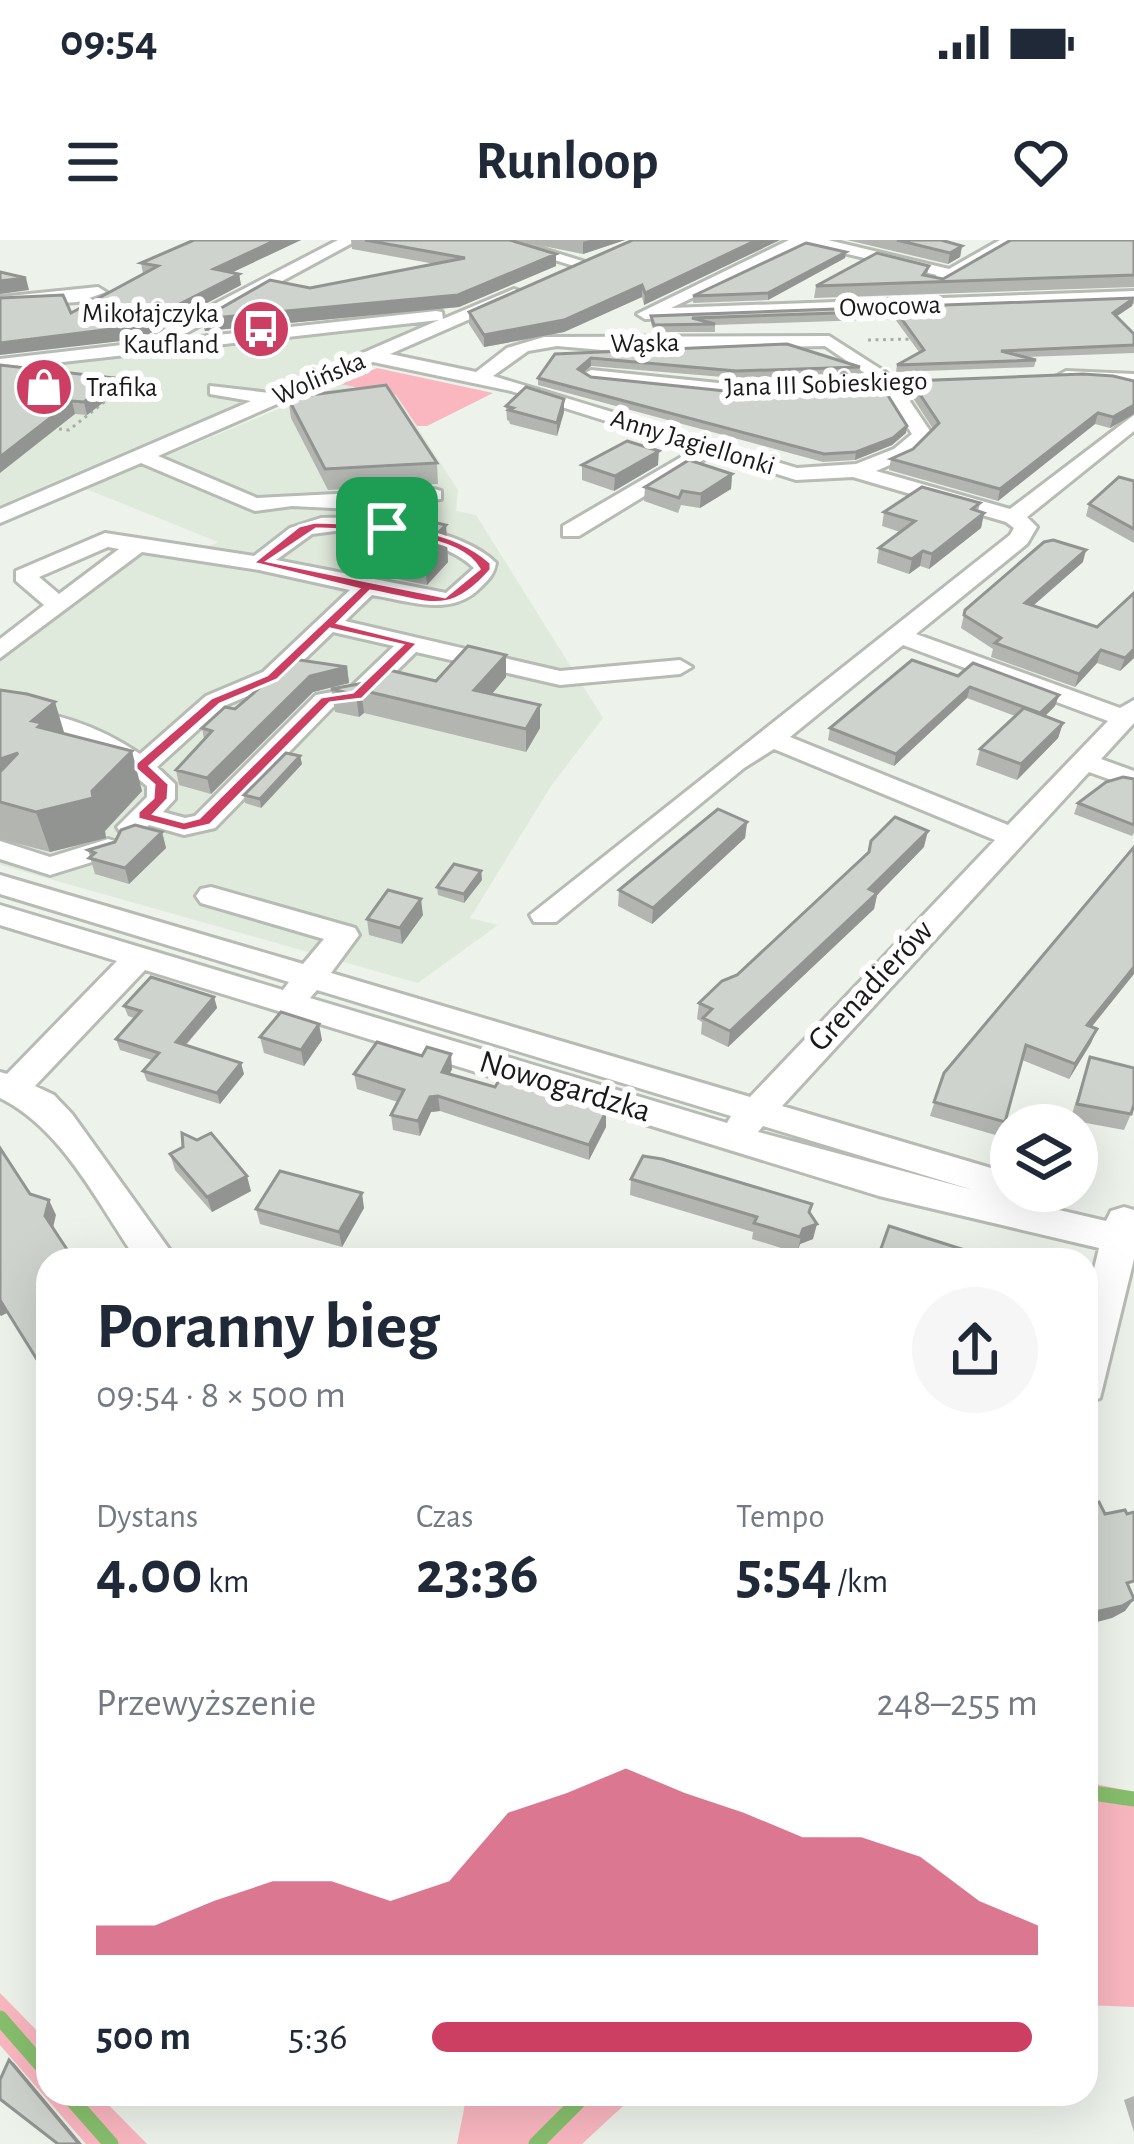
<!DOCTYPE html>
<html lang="pl">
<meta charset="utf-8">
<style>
:root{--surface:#fff;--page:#f6f6f7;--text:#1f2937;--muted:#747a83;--accent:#cd3e63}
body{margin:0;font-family:"Alegreya Sans",sans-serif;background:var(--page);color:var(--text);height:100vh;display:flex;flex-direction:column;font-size:45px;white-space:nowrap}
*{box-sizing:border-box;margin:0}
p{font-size:39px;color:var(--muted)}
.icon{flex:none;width:66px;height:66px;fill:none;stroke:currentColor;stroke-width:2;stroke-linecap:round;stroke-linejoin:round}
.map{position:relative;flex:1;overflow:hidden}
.panel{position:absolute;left:36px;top:1008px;width:1062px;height:858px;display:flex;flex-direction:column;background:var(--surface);border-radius:36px;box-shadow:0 12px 48px #0002}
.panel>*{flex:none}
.fabs{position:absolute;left:990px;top:864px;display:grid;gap:24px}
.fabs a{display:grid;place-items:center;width:108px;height:108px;border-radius:50%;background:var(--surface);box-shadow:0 12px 48px #0002;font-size:60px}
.pin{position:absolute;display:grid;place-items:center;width:102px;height:102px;color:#fff;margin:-51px;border-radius:24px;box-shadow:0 6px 18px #0006}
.round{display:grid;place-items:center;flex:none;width:126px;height:126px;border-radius:63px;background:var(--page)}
.headline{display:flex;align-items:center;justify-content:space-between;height:204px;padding:0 60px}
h1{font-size:66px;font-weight:700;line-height:90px}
.figures{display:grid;grid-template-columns:repeat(3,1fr);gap:18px;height:204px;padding:12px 60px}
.figures div{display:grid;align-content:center}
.figures b{font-size:60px;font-weight:700}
.figures small{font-size:33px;font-weight:400}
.figures p{font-size:33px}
.chart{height:336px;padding:24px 60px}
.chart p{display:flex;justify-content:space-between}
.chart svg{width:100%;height:216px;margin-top:12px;fill:var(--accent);opacity:.7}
ul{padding:0 60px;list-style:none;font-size:39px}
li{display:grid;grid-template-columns:192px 144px 1fr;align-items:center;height:90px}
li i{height:30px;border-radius:15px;background:var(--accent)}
.status{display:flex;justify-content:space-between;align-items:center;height:84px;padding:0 60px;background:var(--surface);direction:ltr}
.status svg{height:33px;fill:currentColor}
header{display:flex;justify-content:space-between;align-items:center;height:156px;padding:0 60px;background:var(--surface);font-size:54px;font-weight:700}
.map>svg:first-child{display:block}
.built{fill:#e0eadc}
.green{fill:#fab7c0}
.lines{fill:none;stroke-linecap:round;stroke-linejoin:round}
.stream{stroke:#87bf6d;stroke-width:15}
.minor-casing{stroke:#b6bbb4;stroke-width:6}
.path{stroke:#aaaea9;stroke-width:3;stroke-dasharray:3 4.5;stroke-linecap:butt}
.minor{fill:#fff;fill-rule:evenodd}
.wall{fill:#b2b5b0}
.shaded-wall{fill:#919490}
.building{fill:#cfd3cd;stroke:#919490;stroke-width:3}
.route{fill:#cd3e63;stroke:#fff;stroke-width:3;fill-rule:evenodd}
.labels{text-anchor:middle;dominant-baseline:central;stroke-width:12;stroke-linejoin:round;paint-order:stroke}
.far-street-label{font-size:27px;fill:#1a1b19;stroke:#fff}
.far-poi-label{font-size:27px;fill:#1a1b19;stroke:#fff;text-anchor:end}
.street-label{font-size:33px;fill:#1a1b19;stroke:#fff}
</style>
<div class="status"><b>09:54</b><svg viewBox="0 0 49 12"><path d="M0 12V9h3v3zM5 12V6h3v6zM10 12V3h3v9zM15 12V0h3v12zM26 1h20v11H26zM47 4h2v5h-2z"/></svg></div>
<header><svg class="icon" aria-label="menu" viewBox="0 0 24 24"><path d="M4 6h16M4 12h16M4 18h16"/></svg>Runloop<svg class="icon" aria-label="heart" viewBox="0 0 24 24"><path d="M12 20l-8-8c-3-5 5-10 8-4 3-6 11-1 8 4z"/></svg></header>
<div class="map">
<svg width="1134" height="1904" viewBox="0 0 1134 1904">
<rect width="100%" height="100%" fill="#edf2eb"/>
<g class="built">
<polygon points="417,82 424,84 0,265 0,149 28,129"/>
<polygon points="339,144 396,155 458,250 456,271 476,275 603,478 551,546 470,678 498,685 418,743 0,625 0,406 138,305 202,310 218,302 86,249"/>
</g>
<g class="green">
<polygon points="377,128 493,153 427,186 417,186 396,155 339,144"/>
<polygon points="1086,1542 1134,1552 1134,1767 1086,1765"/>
<polygon points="0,1753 48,1802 48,1854 98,1854 147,1904 86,1904 0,1805"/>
<polygon points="467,1854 636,1854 582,1904 457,1904"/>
</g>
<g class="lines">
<g class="stream">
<polyline points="1086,1552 1134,1559"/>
<polyline points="0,1778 48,1833"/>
<polyline points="67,1854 111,1904"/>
<polyline points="536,1904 586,1854"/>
</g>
<g class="minor-casing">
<g id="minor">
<path d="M338,0H358L173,100L436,71L442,72L443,79L514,49L520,51V57L390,114L476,132L507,108L544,97L829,96L893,137L909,138V146L901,148L932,194L908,217L876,231L1010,269L1134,175V191L1027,277L1037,287L1027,304L916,394L1120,468L1134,460V483L1101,519L1134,531V548L1089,532L782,866L1011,934V951H1027L1016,960L1106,981L1111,971L1124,967L1134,970V1019L1100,1158L1086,1163V1063L1099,1008L879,956L145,730L35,846L54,855L72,874L177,1020H137C98,964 63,889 0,858V832L7,834L117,721L0,685V665L283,750L289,742L0,654V635L303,724L324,699L201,663L196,656L201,649L211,647L355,688L359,695L331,733L750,857L995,600L774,509L744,528L556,682H534L530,675L1010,295L1014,288L1006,282L853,237L796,240L713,214L579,296H563V286L695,209L511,151L373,122L158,216L257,258L434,249L441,251V259L353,269L292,266L255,271L141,223L0,283V269L251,161L210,154V146L270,153L439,80L0,129V119L157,101V94ZM557,106L602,110L825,106L872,138L718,143L591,130L582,135L591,140L718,155L883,148L912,194L894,209L856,224L797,228L493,136L528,111ZM903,405L1108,481L1008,585L790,497ZM317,750L731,876L727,883L310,758ZM763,886L973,950L758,892Z"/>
<polygon points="489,0 514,0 592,24 584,29"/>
<polygon points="789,0 828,0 949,29 1000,0 1019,0 933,49 925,44 937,35 805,4 671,68 1134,51 1134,61 645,79 637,74"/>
<polygon points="98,47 106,52 78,62 0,67 0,57"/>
<polygon points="1066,131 1134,134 1134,144 1060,140 1057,136"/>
<path d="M321,278C369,276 461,288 496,323C494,334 490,338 481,347C451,378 411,361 372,355L345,381L560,431L680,420L692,427L680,434L560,445L416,412L366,461L333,467L215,588L184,595L149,585L141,593H121L117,587L147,557V546C103,509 58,485 0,484V468C52,470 97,485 140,514L206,456L263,432L350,350L259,330L142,312L0,418V399L44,365L16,341V331L105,293L254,316L290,288ZM343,290C383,293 445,299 474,328L446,353L276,320L312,294ZM108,307L119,309L59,354L39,337ZM333,392L394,406L349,449L316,455L195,576L185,578L163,572L175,559V544L157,527L224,466L281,442Z"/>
<polygon points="108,599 118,602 122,608 118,614 50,635 0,619 0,601 50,617"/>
</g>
</g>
<g class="path">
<polyline points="868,100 915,99"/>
<polyline points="59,189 69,190 113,155"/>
</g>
<use href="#minor" class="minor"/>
</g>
<g class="wall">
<polygon points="194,0 301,0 233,32 239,34 241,45 139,99 71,73 143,34 141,23"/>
<polygon points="351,0 510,0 556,26 459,67 205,91 202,79 310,48 435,24 352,9"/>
<polygon points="513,0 625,0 583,14"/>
<polygon points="633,0 780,0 644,65 642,57 564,92 484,107 469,84 469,72"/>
<polygon points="847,0 941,0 962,6 960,17 948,24"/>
<polygon points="1134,0 1134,47 814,58 816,46 929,26 927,36 943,39"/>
<polygon points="846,12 845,18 768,60 693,63 693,56"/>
<polygon points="1134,58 1132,66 1117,76 1134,94 1134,113 1026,117 1036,120 1034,127 896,132 897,125 919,112 895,79 715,85 715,92 654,92 651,83 651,76"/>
<polygon points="555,114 860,127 859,134 735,138 591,126 583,132 591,137 906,193 892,205 855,220 823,222 538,145 538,138"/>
<polygon points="0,125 115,138 118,151 87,175 75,174"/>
<polygon points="911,141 1134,141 1134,174 1110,188 1095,184 998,261 889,230 891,219 913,209 933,189 909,152"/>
<polygon points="288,158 437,223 438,244 328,250 291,178"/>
<polygon points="564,159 564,172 557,196 510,184 509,181 507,180 506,166"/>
<polygon points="582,225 658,225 614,251 582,240"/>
<polygon points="732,234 731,249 700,268 681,265 678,273 644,261 645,247"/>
<polygon points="1134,241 1134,303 1086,276 1089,264"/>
<polygon points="980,263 978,271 984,273 981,288 929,329 920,326 909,334 877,323 879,308 900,292 882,286 884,272"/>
<polygon points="432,277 433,282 446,285 448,322 427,345 357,331 353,294"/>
<polygon points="1083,322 1033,366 1097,387 1134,353 1134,418 1120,431 1097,423 1075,447 991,417 993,409 961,388 965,370"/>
<polygon points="347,427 349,443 313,452 211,554 179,545 176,530 204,499 202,488 235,469"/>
<polygon points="958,436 1059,455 1055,466 1045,476 1063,483 1058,498 1017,540 976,525 980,509 1015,476 967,458 894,526 828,500 830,488"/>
<polygon points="506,437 492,454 540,488 526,512 364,473 359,477 335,472 331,449"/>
<polygon points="0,450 65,494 142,551 105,591 106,598 50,612 0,599"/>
<polygon points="300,516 302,524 261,568 245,563 244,555"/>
<polygon points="1134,539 1134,593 1132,596 1074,574 1078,563"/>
<polygon points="747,582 745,598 652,684 618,666 619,650"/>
<polygon points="162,592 166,608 129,644 95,634 88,610"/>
<polygon points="924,607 877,655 874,669 728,807 701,794 702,782 697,779 699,763"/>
<polygon points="1134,607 1092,786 1097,789 1091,803 1069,839 1022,820 999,896 930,876 944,833"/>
<polygon points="481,631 482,640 464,663 438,655 437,647"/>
<polygon points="423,675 402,704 369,695 367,679"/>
<polygon points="214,757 217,768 186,805 244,834 220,864 147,841 143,831 152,820 120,810 116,799 134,778 128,776 124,766"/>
<polygon points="260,797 322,800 304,826 264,813"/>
<polygon points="1090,817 1131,874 1124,890 1070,880"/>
<polygon points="452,829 450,834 495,847 606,872 606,887 589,920 440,871 431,872 420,896 393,890 391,875 398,862 357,849 354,834"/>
<polygon points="170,914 251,951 212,972 175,930"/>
<polygon points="631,939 810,974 813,999 800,1004 797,1013 752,999 753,992 630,955"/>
<polygon points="364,968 342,1007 260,984 256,969"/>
<polygon points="1134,1856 1134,1892 1124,1860"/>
</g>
<g class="shaded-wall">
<polygon points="276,0 301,0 216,40 214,29"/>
<polygon points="590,0 625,0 583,14 583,2"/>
<polygon points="757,0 780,0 644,65 645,53"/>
<polygon points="962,6 960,17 948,24 950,13"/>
<polygon points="846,12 845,18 768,60 768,53"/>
<polygon points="556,14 556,26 459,67 205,91 202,79"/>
<polygon points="239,34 241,45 139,99 0,115 0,103"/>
<polygon points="26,38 29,50 0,54 0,41"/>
<polygon points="642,45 642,57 564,92 484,107 484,95"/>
<polygon points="1134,58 1132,66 1111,80 1113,73"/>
<polygon points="591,118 591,126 578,137 578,129"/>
<polygon points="115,138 118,151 87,175 84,162"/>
<polygon points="564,159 564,172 557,196 557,183"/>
<polygon points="72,161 75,174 0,233 0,217"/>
<polygon points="1134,165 1134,174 1110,188 1113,177"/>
<polygon points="1098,173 1095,184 998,261 1000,249"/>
<polygon points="907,186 906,193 892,205 855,220 856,212"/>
<polygon points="659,211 658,225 614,251 615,236"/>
<polygon points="732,234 731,249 700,268 701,254"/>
<polygon points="984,273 981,288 929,329 932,314"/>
<polygon points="432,277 434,297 446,285 448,322 427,345 424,307 428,281"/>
<polygon points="1086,310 1083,322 1021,376 1025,363"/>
<polygon points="923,311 920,326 909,334 912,319"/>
<polygon points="1134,409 1134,418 1120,431 1125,418"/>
<polygon points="1101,410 1097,423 1075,447 1079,434"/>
<polygon points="506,415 506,437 476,473 474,450"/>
<polygon points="347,427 349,443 313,452 211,554 207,538 310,436"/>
<polygon points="970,447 967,458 894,526 896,514"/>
<polygon points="361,450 364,473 359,477 356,455"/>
<polygon points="1059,455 1055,466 1037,484 1040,473"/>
<polygon points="55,462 67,502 52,514 32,481"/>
<polygon points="540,465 540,488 526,512 526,489"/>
<polygon points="1063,483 1058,498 1017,540 1021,524"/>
<polygon points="132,511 142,551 105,591 106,598 50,612 36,572 92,551"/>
<polygon points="18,513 0,562 0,519"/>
<polygon points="300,516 302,524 261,568 260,559"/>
<polygon points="747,582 745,598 652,684 653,668"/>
<polygon points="928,591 924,607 877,655 874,669 728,807 730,791"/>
<polygon points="162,592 166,608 129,644 125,628"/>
<polygon points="481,631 482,640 464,663 464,654"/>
<polygon points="421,659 423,675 402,704 400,688"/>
<polygon points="1134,727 1134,734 1082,799 1087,785"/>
<polygon points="214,757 217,768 179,812 176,802"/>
<polygon points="319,784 322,800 304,826 301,810"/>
<polygon points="1097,789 1091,803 1069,839 1075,824"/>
<polygon points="451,814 452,829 443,847 442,832"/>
<polygon points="241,823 244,834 220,864 217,853"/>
<polygon points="438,856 440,871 431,872 420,896 418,881 430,857"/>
<polygon points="606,872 606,887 589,920 589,905"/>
<polygon points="247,936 251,951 212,972 207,957"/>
<polygon points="362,953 364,968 342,1007 339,992"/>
<polygon points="49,960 56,975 52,992 45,976"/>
<polygon points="817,984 813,999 800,1004 797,1013 803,989"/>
<polygon points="0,1060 7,1073 1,1076 0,1075"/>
<polygon points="48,1122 48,1139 41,1126"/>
<polygon points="1134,1359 1125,1371 1112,1378 1086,1385 1086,1374"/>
<polygon points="9,1820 14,1823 82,1904 79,1904"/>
</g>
<g class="building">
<polygon points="194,0 276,0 214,29 239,34 136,86 0,103 0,58 63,55 71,73 158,26 141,23"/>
<polygon points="365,0 510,0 556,14 458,55 202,79 270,40 310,48 465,18"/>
<polygon points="633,0 757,0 645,53 642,45 564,80 484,95 469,72"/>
<polygon points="897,0 941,0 962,6 950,13"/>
<polygon points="1011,0 1134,0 1134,35 816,46 877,13 929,26 923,35 943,39"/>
<polygon points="806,3 846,12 768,53 693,56"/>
<polygon points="0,32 26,38 0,41"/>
<polygon points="1134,58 1113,73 1134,94 1134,105 1001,111 1036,120 897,125 924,110 896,71 692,78 715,84 654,85 651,76"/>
<polygon points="787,104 860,127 736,131 591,118 578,129 591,137 735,152 882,146 907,186 893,198 856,212 824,214 538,138 555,114"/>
<polygon points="0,125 115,138 84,162 72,161 0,217"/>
<polygon points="1083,134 1113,136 1134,141 1134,165 1113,177 1098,173 1000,249 891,219 913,209 939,183 911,141"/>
<polygon points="386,145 437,223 325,229 288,158"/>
<polygon points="526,147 564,159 557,183 509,170 513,168 506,166"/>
<polygon points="627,201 659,211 615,236 582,225"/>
<polygon points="689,220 732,234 701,254 682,251 679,258 645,247"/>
<polygon points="1119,237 1134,241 1134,289 1089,264"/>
<polygon points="922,247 980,263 972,269 984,273 932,314 923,311 912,319 879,308 915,281 884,272"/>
<polygon points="376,266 432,277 428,281 446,285 424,307 353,294"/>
<polygon points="1053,300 1086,310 1025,363 1097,387 1134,353 1134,409 1125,418 1101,410 1079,434 995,403 1001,398 964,375 965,370 1044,302"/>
<polygon points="468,406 506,415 474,450 540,465 526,489 361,450 356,455 331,449 364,443 380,428 436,441"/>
<polygon points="293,419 347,427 310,436 207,538 176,530 212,491 202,488 225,467 235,469"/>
<polygon points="912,420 958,436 973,423 1059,455 1040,473 970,447 896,514 830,488"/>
<polygon points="0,450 27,454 55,462 32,481 42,483 38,487 132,511 92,551 93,558 36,572 0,562 0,532 18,513 0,519"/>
<polygon points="1024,468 1063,483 1021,524 980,509"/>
<polygon points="286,513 300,516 260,559 244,555"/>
<polygon points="1123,537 1134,539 1134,585 1078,563 1106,542"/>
<polygon points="718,569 747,582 653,668 619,650"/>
<polygon points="895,577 928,591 869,649 877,653 730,791 703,778 712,769 699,763 722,741 737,735 869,612 871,601"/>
<polygon points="135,585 162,592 125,628 89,618 95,613 88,610 115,602 121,590"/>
<polygon points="1134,607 1134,727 1087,785 1097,789 1075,824 1026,805 1005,882 934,862 944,833"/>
<polygon points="454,624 481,631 464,654 437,647"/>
<polygon points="388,650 421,659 400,688 367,679"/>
<polygon points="151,737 214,757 176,802 241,823 217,853 143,831 159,813 116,799 141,771 124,766"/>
<polygon points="281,772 319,784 301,810 260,797"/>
<polygon points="377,802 422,816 427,807 451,814 442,832 495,847 500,839 606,872 589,905 438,856 430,857 418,881 391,875 404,850 354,834"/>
<polygon points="1090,817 1134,828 1134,864 1131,874 1077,864"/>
<polygon points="182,893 197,900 211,893 247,936 207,957 170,914 183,907"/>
<polygon points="0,908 30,954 49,960 45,976 74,1020 48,1020 48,1122 41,1126 0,1060"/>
<polygon points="643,916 662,919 812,964 809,972 817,984 803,989 800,997 754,983 757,977 631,939"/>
<polygon points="280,931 362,953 339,992 256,969"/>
<polygon points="889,986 996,1020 877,1020"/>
<polygon points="1099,1262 1105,1274 1125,1270 1127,1274 1134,1272 1134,1341 1127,1343 1134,1359 1122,1366 1086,1374 1086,1265"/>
<polygon points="9,1820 79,1904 58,1904 0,1859 0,1840"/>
</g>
<path class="route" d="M315,282C372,284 446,282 491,323V330C448,379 429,361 370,351L338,383L418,403L362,459L330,463L210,585L184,591L138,579V572L153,558L154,545L136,529V523L211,458L267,435L358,349L253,323L299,286ZM316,289C355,290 459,291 479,329L445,357L268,321ZM330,389L402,405L353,452L321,457L199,578L184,582L154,574L168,559L169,544L150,526L220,464L277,440Z"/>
<defs>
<g id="bus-disc" transform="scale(3)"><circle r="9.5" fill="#cd3e63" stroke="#fff"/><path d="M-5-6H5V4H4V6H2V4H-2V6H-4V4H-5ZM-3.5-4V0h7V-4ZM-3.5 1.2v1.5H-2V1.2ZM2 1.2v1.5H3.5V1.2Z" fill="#fff"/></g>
<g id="shop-disc" transform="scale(3)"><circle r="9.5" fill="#cd3e63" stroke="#fff"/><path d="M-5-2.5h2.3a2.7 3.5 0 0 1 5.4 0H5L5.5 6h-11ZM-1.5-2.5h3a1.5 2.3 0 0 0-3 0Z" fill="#fff"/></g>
</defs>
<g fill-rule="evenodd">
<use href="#bus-disc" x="261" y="89"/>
<use href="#shop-disc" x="44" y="147"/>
</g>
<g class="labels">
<g class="far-street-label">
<text transform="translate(890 66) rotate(-2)">Owocowa</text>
<text transform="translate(645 103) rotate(-1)">Wąska</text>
<text transform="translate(319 138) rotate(-23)">Wolińska</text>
<text transform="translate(826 144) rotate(-2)">Jana III Sobieskiego</text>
<text transform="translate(693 202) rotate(17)">Anny Jagiellonki</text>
</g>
<g class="far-poi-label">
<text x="219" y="73">Mikołajczyka<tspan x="219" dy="31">Kaufland</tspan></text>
<text x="86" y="147" text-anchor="start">Trafika</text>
</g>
<g class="street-label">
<text transform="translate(871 746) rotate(-47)">Grenadierów</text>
<text transform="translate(565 847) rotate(17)">Nowogardzka</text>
</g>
</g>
</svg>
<div class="fabs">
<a><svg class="icon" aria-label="layers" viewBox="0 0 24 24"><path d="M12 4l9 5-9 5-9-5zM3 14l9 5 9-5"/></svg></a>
</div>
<div class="pin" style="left:387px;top:288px;background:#1e9e55"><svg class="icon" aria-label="arrive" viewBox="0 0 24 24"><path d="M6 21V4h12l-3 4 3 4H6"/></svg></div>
<section class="panel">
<div class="headline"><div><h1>Poranny bieg</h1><p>09:54 · 8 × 500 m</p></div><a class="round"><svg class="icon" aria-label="share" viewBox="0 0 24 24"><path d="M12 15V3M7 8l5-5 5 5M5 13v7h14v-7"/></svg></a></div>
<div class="figures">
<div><p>Dystans</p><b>4.00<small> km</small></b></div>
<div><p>Czas</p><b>23:36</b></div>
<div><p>Tempo</p><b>5:54<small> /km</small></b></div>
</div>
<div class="chart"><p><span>Przewyższenie</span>248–255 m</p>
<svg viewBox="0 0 160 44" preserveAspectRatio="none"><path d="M0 44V38L10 38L20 33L30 29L40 29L50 33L60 29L70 15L80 11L90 6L100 11L110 15L120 20L130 20L140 24L150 33L160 38V44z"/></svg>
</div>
<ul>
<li><b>500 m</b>5:36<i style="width:99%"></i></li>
</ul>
</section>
</div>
